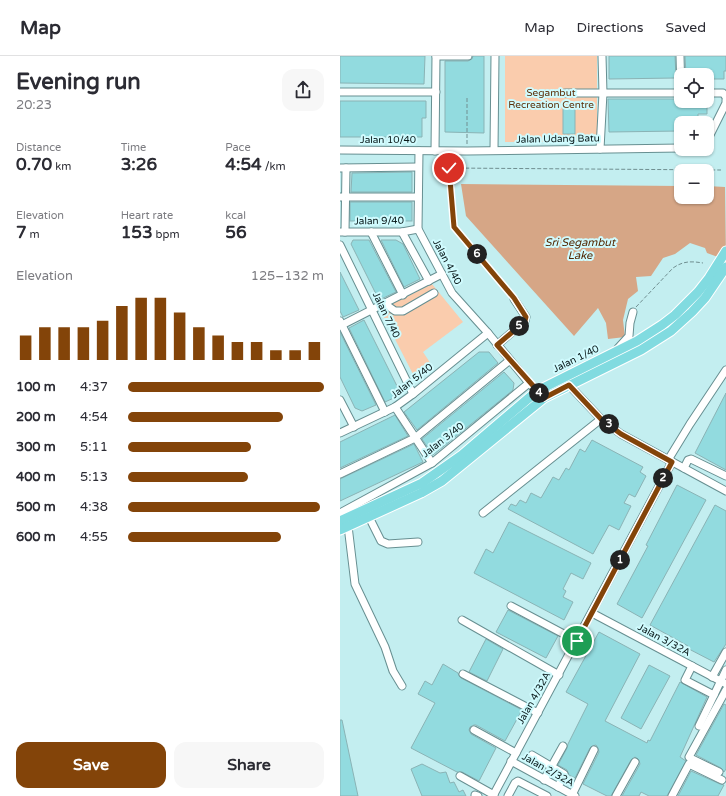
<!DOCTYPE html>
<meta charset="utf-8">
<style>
:root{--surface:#fff;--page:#f7f7f7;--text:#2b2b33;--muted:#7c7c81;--line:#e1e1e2;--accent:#834409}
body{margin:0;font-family:"Varela Round",sans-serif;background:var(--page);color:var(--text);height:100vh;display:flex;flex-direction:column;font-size:15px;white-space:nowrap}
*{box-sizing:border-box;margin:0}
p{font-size:13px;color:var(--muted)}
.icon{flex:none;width:22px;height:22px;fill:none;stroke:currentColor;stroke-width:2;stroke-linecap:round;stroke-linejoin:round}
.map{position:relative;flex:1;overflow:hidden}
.sheet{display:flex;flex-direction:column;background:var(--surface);width:340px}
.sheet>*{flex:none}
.buttons{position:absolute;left:334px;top:12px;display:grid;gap:8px}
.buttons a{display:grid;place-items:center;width:40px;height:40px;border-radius:8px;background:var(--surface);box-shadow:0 1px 3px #0004;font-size:20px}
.pin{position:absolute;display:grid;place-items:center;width:34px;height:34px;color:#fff;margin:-17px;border:2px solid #fff;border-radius:50%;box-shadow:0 1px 4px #0007}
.km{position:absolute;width:20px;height:20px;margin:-10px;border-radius:50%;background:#222;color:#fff;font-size:11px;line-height:20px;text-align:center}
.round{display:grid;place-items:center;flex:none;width:42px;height:42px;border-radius:12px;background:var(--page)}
.headline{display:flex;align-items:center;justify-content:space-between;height:68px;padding:0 16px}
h1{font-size:22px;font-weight:800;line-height:30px}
.metrics{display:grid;grid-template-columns:repeat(3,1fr);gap:6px;height:68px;padding:4px 16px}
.metrics div{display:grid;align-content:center}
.metrics b{font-size:17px;font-weight:800}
.metrics small{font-size:11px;font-weight:400}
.metrics p{font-size:11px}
.chart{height:112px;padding:8px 16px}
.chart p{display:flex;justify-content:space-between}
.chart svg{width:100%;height:72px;margin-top:4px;stroke:var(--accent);stroke-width:6}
.action{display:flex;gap:8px;margin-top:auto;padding:8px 16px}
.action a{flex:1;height:46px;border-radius:12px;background:var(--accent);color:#fff;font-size:16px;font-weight:800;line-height:46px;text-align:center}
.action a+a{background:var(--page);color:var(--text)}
ul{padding:0 16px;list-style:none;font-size:13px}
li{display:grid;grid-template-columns:64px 48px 1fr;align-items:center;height:30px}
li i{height:10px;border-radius:5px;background:var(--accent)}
header{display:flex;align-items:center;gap:24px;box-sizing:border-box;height:56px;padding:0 20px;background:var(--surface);border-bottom:1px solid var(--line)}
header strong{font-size:19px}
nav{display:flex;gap:22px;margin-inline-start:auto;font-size:14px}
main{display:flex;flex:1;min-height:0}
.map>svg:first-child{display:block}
.green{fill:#faccad}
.water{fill:#d6a686}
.building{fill:#92dbdf;stroke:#8ab3b5}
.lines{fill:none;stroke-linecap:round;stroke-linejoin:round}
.minor-casing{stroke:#678f91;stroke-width:9}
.major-casing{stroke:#fff;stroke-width:11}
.path{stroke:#708f91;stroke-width:1;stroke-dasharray:4 2;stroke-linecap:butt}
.minor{stroke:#fff;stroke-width:7}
.major{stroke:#81dbe0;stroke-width:9}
.route-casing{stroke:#fff;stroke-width:8}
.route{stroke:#834409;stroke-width:5}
.labels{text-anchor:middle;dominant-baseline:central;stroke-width:4;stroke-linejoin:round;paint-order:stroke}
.park-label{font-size:10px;fill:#5c2f08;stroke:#d0fbfe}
.street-label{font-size:10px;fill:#09191a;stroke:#d0fbfe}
.water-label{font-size:11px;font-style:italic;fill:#532700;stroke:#d0fbfe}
</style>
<header>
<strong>Map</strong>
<nav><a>Map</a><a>Directions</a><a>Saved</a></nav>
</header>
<main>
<section class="sheet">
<div class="headline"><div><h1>Evening run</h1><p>20:23</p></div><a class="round"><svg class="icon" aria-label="share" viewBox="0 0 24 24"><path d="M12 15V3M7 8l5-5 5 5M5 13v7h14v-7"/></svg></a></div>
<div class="metrics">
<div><p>Distance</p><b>0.70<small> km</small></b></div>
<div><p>Time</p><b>3:26</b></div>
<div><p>Pace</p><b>4:54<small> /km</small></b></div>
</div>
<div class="metrics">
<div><p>Elevation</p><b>7<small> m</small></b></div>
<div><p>Heart rate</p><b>153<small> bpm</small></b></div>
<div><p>kcal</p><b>56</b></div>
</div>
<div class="chart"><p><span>Elevation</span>125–132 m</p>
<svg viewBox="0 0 160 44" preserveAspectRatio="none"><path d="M5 44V29M15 44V24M25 44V24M35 44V24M45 44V20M55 44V11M65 44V6M75 44V6M85 44V15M95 44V24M105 44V29M115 44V33M125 44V33M135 44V38M145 44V38M155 44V33"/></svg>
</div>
<ul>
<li><b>100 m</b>4:37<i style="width:100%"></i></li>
<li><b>200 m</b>4:54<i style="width:79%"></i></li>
<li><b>300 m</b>5:11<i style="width:63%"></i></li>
<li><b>400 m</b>5:13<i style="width:61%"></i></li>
<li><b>500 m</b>4:38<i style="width:98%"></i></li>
<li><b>600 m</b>4:55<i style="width:78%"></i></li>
</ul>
<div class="action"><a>Save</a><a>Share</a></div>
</section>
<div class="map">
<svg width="386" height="740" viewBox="0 0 386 740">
<rect width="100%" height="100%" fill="#c3eef0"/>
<g class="green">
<rect x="165" y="0" width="92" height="86"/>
<polygon points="92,228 123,266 83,296 91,308 75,322 40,254"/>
</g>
<polygon class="water" points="121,128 341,130 341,141 367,141 367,130 385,131 386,204 367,197 365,192 350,187 335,198 323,202 311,220 296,221 298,235 288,243 283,264 285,281 268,283 266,267 258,252 234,280 126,160"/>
<g class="building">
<polygon points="0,0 85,0 84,28 0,27"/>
<polygon points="133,0 144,0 144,77 105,76 105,5 128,5 132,3"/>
<polygon points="269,0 335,0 336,22 269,23"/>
<polygon points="345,0 386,0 386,15 384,15 384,23 367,23 367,19 346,19"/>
<polygon points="268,43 341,43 341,45 367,45 367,58 358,58 358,67 341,67 341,75 269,76"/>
<polygon points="0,45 86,45 86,62 82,62 82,81 0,81"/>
<polygon points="235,49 235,78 223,78 223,50"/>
<polygon points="72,116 72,136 11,136 12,117"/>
<rect x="10" y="146" width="62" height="19"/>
<polygon points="13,184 29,184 56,236 39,244 11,188"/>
<polygon points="41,184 56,184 63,188 80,223 64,231"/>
<polygon points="0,216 19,254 3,261 0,255"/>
<polygon points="24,264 58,332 56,341 45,346 9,272"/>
<polygon points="0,276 36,349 22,355 15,352 0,321"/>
<polygon points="139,296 149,296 158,307 77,374 64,356"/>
<polygon points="164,316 174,327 173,334 93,399 82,383"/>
<polygon points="386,337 386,414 355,397"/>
<polygon points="55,359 68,380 0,412 0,386"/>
<polygon points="252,384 303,411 300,416 306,420 295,441 289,438 284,447 291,450 279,474 269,469 253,498 168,453 171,448 176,450 180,444 186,447 191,437 201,442 213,421 219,424 226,412 229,414 240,393 245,396"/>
<polygon points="74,388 83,406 0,445 0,423"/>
<polygon points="337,429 366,444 302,562 277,548 308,490 306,489"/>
<polygon points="375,449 386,455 386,588 374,606 347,592 348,590 310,569"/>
<polygon points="169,466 251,507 243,523 231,517 223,533 226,535 223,541 233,546 224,564 134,517 146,493 153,497"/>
<polygon points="168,554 218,580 206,602 156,576"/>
<polygon points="259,576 300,598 265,665 307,687 308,684 310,685 340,626 367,641 340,701 346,705 327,740 309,740 301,736 299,740 282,740 300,708 299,704 295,701 291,704 271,740 267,740 243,728 259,696 258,692 256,689 252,690 250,692 235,722 229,719 227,714 218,709 227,692 228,688 248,648 226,636"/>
<polygon points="146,583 163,593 147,625 129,616"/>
<polygon points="103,608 118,617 119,620 121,622 182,654 165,685 136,669 134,669 130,671 129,674 131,678 156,692 139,725 122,716 117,716 71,692 95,647 78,638 85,625 92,629"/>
<polygon points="309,609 330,620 301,673 281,662"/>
<polygon points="384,648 386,649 386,713 384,716 381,712 356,699"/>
<polygon points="0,664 2,664 18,740 0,740"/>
<polygon points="82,708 100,717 106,716 110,727 114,726 119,736 123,734 126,740 82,740 71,713"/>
<polygon points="351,715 380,728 384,729 378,740 338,740"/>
</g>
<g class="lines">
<g class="minor-casing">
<g id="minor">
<polyline points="96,0 128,0"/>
<polyline points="340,0 341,37"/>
<polyline points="0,36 96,36"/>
<polyline points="225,37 341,37"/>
<polyline points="367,37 383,37 386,41"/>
<polyline points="367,85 386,47 386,44"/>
<polyline points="260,93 263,37 262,0"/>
<polyline points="0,94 127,95 341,92"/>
<polyline points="154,94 155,0"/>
<polyline points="79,95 78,173 112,237 148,277 189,327 204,342"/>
<polyline points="95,95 96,0"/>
<polyline points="0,112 78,111"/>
<polyline points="0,141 78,141"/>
<polyline points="0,176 62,176 78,173"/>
<polyline points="5,176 6,112"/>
<polyline points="31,176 63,239"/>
<polyline points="62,176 89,225"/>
<polyline points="0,189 73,338"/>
<polyline points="45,248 55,255 63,255 94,237"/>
<polyline points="0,265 45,356"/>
<polyline points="0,270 102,218"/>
<polyline points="157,289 185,265 186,261 174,243"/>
<polyline points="278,292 289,280 290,267 293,256"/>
<polyline points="227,327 261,363 281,378 386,435"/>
<polyline points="0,344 14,371"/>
<polyline points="55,351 92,407"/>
<polyline points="0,377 55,351 73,338 148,277"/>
<polyline points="328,404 350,368 386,314"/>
<polyline points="344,412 348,404 351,403 386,420"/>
<polyline points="0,418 75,382 170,304"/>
<polyline points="0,457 92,407 189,327"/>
<polyline points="143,457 261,363"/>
<polyline points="29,461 41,485 48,488 78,486"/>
<polyline points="6,467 8,470 15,528 45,591 53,615 62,630"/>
<polyline points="171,550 237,585"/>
<polyline points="252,557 386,628"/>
<polyline points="122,564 219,619"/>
<polyline points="352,610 345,624 374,639 386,614"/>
<polyline points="123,618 198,657"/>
<polyline points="372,621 386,596"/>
<polyline points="359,670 374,639"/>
<polyline points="134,674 176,697"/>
<polyline points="192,699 224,718 218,731"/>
<polyline points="171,705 235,740"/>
<polyline points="379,716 350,702 349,701 386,634"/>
<polyline points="120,720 154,739"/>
<polyline points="204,724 223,690"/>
<polyline points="232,739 254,694"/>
<polyline points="135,740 135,739 138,740"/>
<polyline points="153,740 332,406"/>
<polyline points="168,740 175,727 178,725 207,740"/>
<polyline points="276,740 295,706"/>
<polyline points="332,740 349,708 382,724"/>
</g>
</g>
<g class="major-casing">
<g id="major">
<polyline points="0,465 82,427 122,399 197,335 297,285 322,269 335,259 358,236 369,222 386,195"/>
<polyline points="0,474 81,437 102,425 204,342 301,294 331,275 352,256 365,242 386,211"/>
</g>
</g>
<g class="path">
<polyline points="127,88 127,41"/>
<polyline points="170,237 114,171 109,112 381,114"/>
<path d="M296,251L333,212C343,205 351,205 363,207"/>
</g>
<use href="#minor" class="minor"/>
<use href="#major" class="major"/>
</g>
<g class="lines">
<g class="route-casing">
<polyline id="route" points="109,112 114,171 174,242 186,261 185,265 182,268 157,289 204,342 229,329 261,363 281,378 332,406 237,585"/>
</g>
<use href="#route" class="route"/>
</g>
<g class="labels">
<g class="park-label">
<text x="211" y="37">Segambut<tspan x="211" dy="12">Recreation Centre</tspan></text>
</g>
<g class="street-label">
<text transform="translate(218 83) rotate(-1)">Jalan Udang Batu</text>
<text x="48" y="84">Jalan 10/40</text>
<text transform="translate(39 165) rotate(-1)">Jalan 9/40</text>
<text transform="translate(107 206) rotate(62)">Jalan 4/40</text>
<text transform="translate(46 259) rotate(64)">Jalan 7/40</text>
<text transform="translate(236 303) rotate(-26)">Jalan 1/40</text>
<text transform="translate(72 325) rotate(-38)">Jalan 5/40</text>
<text transform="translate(103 384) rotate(-38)">Jalan 3/40</text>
<text transform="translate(324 584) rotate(28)">Jalan 3/32A</text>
<text transform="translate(194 642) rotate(-61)">Jalan 4/32A</text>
<text transform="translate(208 714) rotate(29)">Jalan 2/32A</text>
</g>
<g class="water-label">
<text x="240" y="186">Sri Segambut<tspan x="240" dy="13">Lake</tspan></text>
</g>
</g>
</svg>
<div class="buttons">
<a><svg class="icon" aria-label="locate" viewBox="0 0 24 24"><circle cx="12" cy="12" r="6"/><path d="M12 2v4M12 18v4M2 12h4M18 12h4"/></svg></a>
<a>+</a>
<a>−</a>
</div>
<div class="pin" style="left:237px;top:585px;background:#1e9e55"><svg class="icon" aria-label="arrive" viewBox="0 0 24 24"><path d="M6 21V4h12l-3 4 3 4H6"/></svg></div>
<div class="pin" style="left:109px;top:112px;background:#d93025"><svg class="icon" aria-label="check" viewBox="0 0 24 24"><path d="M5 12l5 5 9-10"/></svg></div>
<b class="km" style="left:280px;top:504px">1</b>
<b class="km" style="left:323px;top:422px">2</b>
<b class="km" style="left:269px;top:368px">3</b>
<b class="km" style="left:199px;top:337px">4</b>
<b class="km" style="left:179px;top:270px">5</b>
<b class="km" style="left:137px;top:198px">6</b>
</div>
</main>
